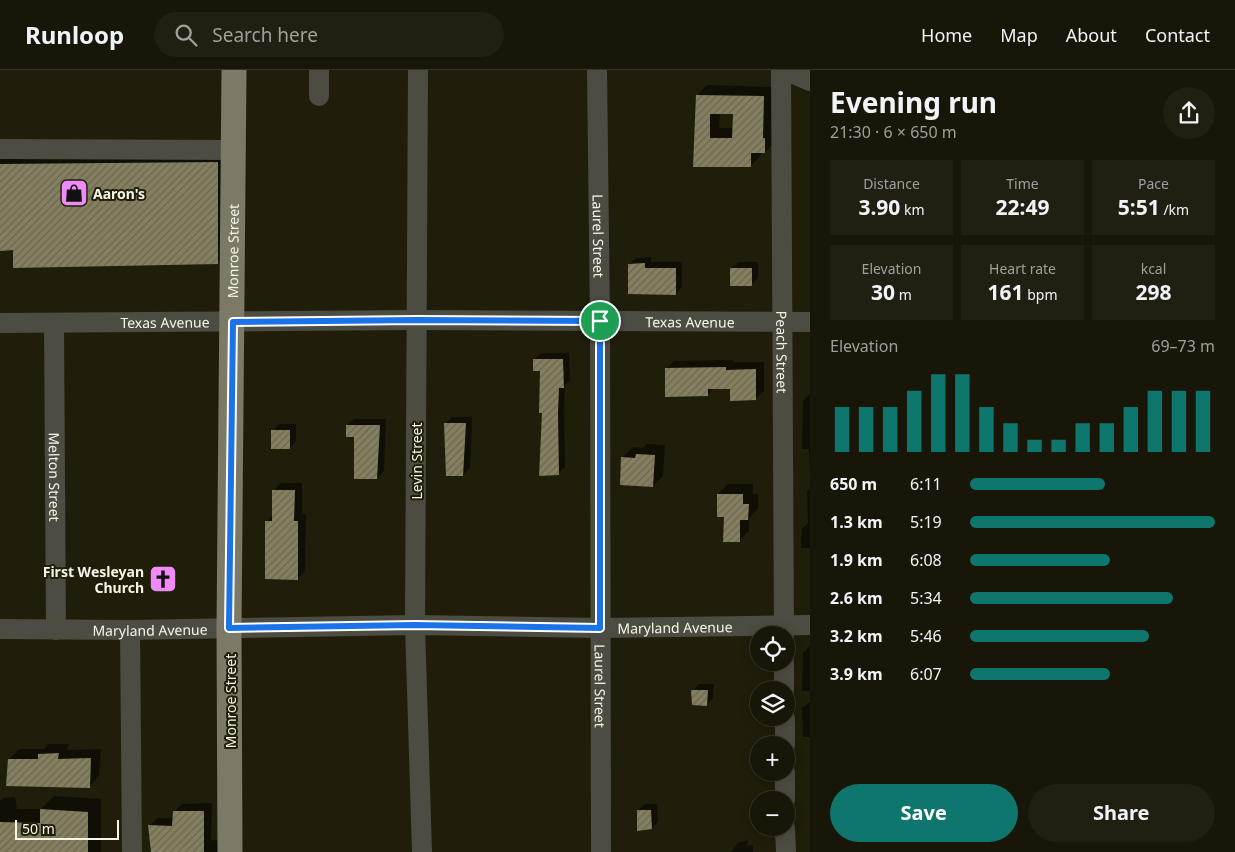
<!DOCTYPE html>
<meta charset="utf-8">
<style>
:root{--surface:#181608;--page:#211f12;--text:#f1f3f6;--muted:#9f9f9c;--line:#363529;--accent:#0f766e}
body{margin:0;font-family:"Noto Sans",sans-serif;background:var(--page);color:var(--text);height:100vh;display:flex;flex-direction:column;font-size:19px;white-space:nowrap}
*{box-sizing:border-box;margin:0}
p{font-size:16px;color:var(--muted)}
.icon{flex:none;width:28px;height:28px;fill:none;stroke:currentColor;stroke-width:2;stroke-linecap:round;stroke-linejoin:round}
.map{position:relative;flex:1;overflow:hidden}
.details{display:flex;flex-direction:column;background:var(--surface);width:425px}
.details>*{flex:none}
.tools{position:absolute;left:750px;top:556px;display:grid;gap:10px}
.tools a{display:grid;place-items:center;width:45px;height:45px;border-radius:50%;background:var(--surface);box-shadow:0 2px 12px #0003,0 0 0 1px var(--line);font-size:25px}
.scale{position:absolute;left:15px;bottom:12px;width:104px;box-sizing:border-box;padding-left:5px;border:2px solid #f6f5e8;border-top:0;font-size:14px;line-height:18px;white-space:nowrap;color:#f6f5e8;-webkit-text-stroke:4px #201d0a;paint-order:stroke}
.pin{position:absolute;display:grid;place-items:center;width:42px;height:42px;color:#fff;margin:-21px;border:2px solid #fff;border-radius:50%;box-shadow:0 1px 5px #0007}
.round{display:grid;place-items:center;flex:none;width:52px;height:52px;border-radius:26px;background:var(--page)}
.headline{display:flex;align-items:center;justify-content:space-between;height:85px;padding:0 20px}
h1{font-size:28px;font-weight:700;line-height:38px}
.metrics{display:grid;grid-template-columns:repeat(3,1fr);gap:8px;height:85px;padding:5px 20px}
.metrics div{display:grid;align-content:center;border-radius:0px;background:var(--page);text-align:center}
.metrics b{font-size:21px;font-weight:700}
.metrics small{font-size:14px;font-weight:400}
.metrics p{font-size:14px}
.chart{height:140px;padding:10px 20px}
.chart p{display:flex;justify-content:space-between}
.chart svg{width:100%;height:90px;margin-top:5px;stroke:var(--accent);stroke-width:6}
.primary-button{display:flex;gap:10px;margin-top:auto;padding:10px 20px}
.primary-button a{flex:1;height:58px;border-radius:30px;background:var(--accent);color:#fff;font-size:20px;font-weight:700;line-height:58px;text-align:center}
.primary-button a+a{background:var(--page);color:var(--text)}
ul{padding:0 20px;list-style:none;font-size:16px}
li{display:grid;grid-template-columns:80px 60px 1fr;align-items:center;height:38px}
li i{height:12px;border-radius:6px;background:var(--accent)}
header{display:flex;align-items:center;gap:30px;box-sizing:border-box;height:70px;padding:0 25px;background:var(--surface);border-bottom:1px solid var(--line)}
header strong{font-size:24px}
nav{display:flex;gap:28px;margin-inline-start:auto;font-size:18px}
.search{width:350px;height:45px;background:var(--page);display:flex;align-items:center;gap:12px;box-sizing:border-box;padding:0 18px;border-radius:28px;color:var(--muted);font-size:19px}
main{display:flex;flex:1;min-height:0}
.map>svg:first-child{display:block}
.shadow{fill:#0007;fill-rule:evenodd}
.building{fill:url(#building-hatch);fill-rule:evenodd}
.lines{fill:none;stroke-linecap:round;stroke-linejoin:round}
.minor{stroke:#4d4c42;stroke-width:20}
.major{stroke:#7c7a67;stroke-width:25}
.route-casing{stroke:#fff;stroke-width:10}
.route{stroke:#1a73e8;stroke-width:6}
.labels{text-anchor:middle;dominant-baseline:central;stroke-width:4;stroke-linejoin:round;paint-order:stroke}
.poi-label{font-size:14px;font-weight:bold;fill:#f6f5e8;stroke:#201d0a;text-anchor:start}
.street-label{font-size:14px;fill:#f6f5e8;stroke:#201d0a}
</style>
<header>
<strong>Runloop</strong>
<div class="search"><svg class="icon" aria-label="search" viewBox="0 0 24 24"><circle cx="10" cy="10" r="6"/><path d="M15 15l6 6"/></svg>Search here</div>
<nav><a>Home</a><a>Map</a><a>About</a><a>Contact</a></nav>
</header>
<main>
<div class="map">
<svg width="810" height="782" viewBox="0 0 810 782">
<defs>
<pattern id="building-hatch" width="6" height="6" patternUnits="userSpaceOnUse" patternTransform="scale(1.25)"><rect width="6" height="6" fill="#847f5f"/><path d="M-1 1l2-2M0 6l6-6M5 7l2-2" fill="none" stroke="#6a6754"/></pattern>
</defs>
<rect width="100%" height="100%" fill="#201d0a"/>
<g class="shadow">
<path d="M707,15L773,17L775,72L765,82H761V85L751,96L694,95L697,25ZM720,43H734V58H719Z"/>
<polygon points="231,79 231,180 217,193 0,179 0,82"/>
<polygon points="651,187 651,192 682,192 682,217 676,224 629,194 636,188"/>
<polygon points="738,192 758,192 758,208 751,215 731,199"/>
<polygon points="541,283 569,283 570,310 565,315 564,336 565,397 558,404 543,383 541,300 534,290"/>
<polygon points="734,290 734,292 764,292 764,321 756,329 731,318 714,318 707,325 666,299 674,291"/>
<polygon points="810,324 810,408 809,379 802,379 803,331"/>
<polygon points="452,347 472,347 470,398 463,405 445,354"/>
<polygon points="354,349 386,349 384,401 377,408 355,366 347,355"/>
<polygon points="279,354 296,354 296,371 290,378 273,361"/>
<polygon points="647,374 665,375 663,406 653,416 623,387 633,377 643,378"/>
<polygon points="281,413 302,413 302,444 306,444 305,501 297,509 266,452 273,445 273,421"/>
<polygon points="728,414 753,414 753,424 758,424 758,439 749,448 749,461 739,471 725,446 718,424"/>
<polygon points="810,418 810,478 801,478 802,459 808,453 807,421"/>
<polygon points="810,576 810,621 802,621 803,583"/>
<polygon points="699,614 714,614 713,628 707,635 692,621"/>
<polygon points="810,632 810,667 803,667 802,638"/>
<polygon points="49,674 69,674 67,680 101,679 99,706 89,717 9,689 20,679 44,679"/>
<polygon points="54,726 101,729 101,782 0,782 0,731 3,728 15,727 17,739 41,739"/>
<polygon points="212,733 211,770 221,771 220,782 152,782 149,756 157,748 174,748 174,742 182,734"/>
<polygon points="645,734 657,734 658,752 652,758 638,740"/>
<polygon points="748,770 747,776 753,775 753,782 731,782 738,773"/>
</g>
<g class="building">
<path d="M696,25L764,26L763,68H765V83H751V97H693ZM710,44H733L732,68H710Z"/>
<polygon points="218,92 218,194 13,198 13,180 0,181 0,94"/>
<polygon points="645,193 645,198 676,198 676,225 628,224 628,194"/>
<rect x="730" y="198" width="22" height="18"/>
<polygon points="533,289 563,289 564,318 559,318 558,343 559,405 539,406 542,343 539,343 540,301 533,301"/>
<polygon points="726,297 726,300 756,299 756,330 730,331 730,319 708,319 708,326 665,327 665,298"/>
<polygon points="444,353 466,353 463,406 446,406"/>
<polygon points="346,355 380,355 377,409 354,409 354,367 346,367"/>
<rect x="271" y="360" width="19" height="19"/>
<polygon points="636,384 655,385 653,417 620,415 621,387 635,388"/>
<polygon points="272,420 295,420 294,451 298,451 298,510 265,509 265,451 272,451"/>
<polygon points="717,424 743,424 743,434 749,434 748,450 740,450 740,472 723,472 724,447 717,447"/>
<polygon points="691,620 708,620 707,636 692,635"/>
<polygon points="59,683 58,689 91,688 90,718 6,716 8,689 38,689 38,684"/>
<polygon points="40,739 88,742 88,782 0,782 0,752 40,753"/>
<polygon points="637,740 651,740 652,759 637,761"/>
<polygon points="173,741 204,741 204,782 151,782 148,755 172,756"/>
</g>
<g class="lines">
<g class="minor">
<polyline points="319,0 319,26"/>
<polyline points="418,0 415,555 422,782"/>
<path id="s1" d="M597,0L600,251L601,782"/>
<path id="s2" d="M781,0L784,565"/>
<polyline points="785,0 810,11"/>
<polyline points="0,79 234,80"/>
<path id="s3" d="M0,253L416,250L810,252"/>
<path id="s4" d="M54,253L56,560"/>
<path id="s5" d="M0,559L130,560L415,555L600,558L810,555"/>
<polyline points="130,560 132,782"/>
<polyline points="784,592 784,620"/>
<polyline points="785,648 785,675"/>
<polyline points="785,702 785,730"/>
<polyline points="785,758 786,782"/>
</g>
<path class="major" id="s6" d="M230,782L229,558L234,0"/>
</g>
<g class="lines">
<g class="route-casing">
<polygon id="route" points="416,250 600,251 600,558 415,555 229,558 233,252"/>
</g>
<use href="#route" class="route"/>
</g>
<defs>
<g id="shop-square" transform="scale(1.4375)"><rect x="-9" y="-9" width="18" height="18" rx="4" fill="#ef8bf6" stroke="#201d0a"/><path d="M-5-2.5h2.3a2.7 3.5 0 0 1 5.4 0H5L5.5 6h-11ZM-1.5-2.5h3a1.5 2.3 0 0 0-3 0Z" fill="#111"/></g>
<g id="church-square" transform="scale(1.4375)"><rect x="-9" y="-9" width="18" height="18" rx="4" fill="#ef8bf6" stroke="#201d0a"/><path d="M-1.2-6h2.4v3.5h3.3v2.4h-3.3V6h-2.4V-.1h-3.3v-2.4h3.3Z" fill="#111"/></g>
</defs>
<g fill-rule="evenodd">
<use href="#shop-square" x="74" y="123"/>
<use href="#church-square" x="163" y="509"/>
</g>
<g class="labels">
<g class="poi-label">
<text x="93" y="123">Aaron's</text>
<text x="144" y="501" text-anchor="end">First Wesleyan<tspan x="144" dy="16">Church</tspan></text>
</g>
<g class="street-label">
<text stroke="none"><textPath href="#s1" startOffset="166">Laurel Street</textPath></text>
<text stroke="none"><textPath href="#s6" startOffset="601">Monroe Street</textPath></text>
<text stroke="none"><textPath href="#s3" startOffset="690">Texas Avenue</textPath></text>
<text stroke="none"><textPath href="#s3" startOffset="165">Texas Avenue</textPath></text>
<text stroke="none"><textPath href="#s2" startOffset="282">Peach Street</textPath></text>
<text transform="translate(416 391) rotate(-90)">Levin Street</text>
<text stroke="none"><textPath href="#s4" startOffset="154">Melton Street</textPath></text>
<text stroke="none"><textPath href="#s5" startOffset="675">Maryland Avenue</textPath></text>
<text stroke="none"><textPath href="#s5" startOffset="150">Maryland Avenue</textPath></text>
<text stroke="none"><textPath href="#s1" startOffset="616">Laurel Street</textPath></text>
<text transform="translate(230 631) rotate(-90)">Monroe Street</text>
</g>
</g>
</svg>
<div class="tools">
<a><svg class="icon" aria-label="locate" viewBox="0 0 24 24"><circle cx="12" cy="12" r="6"/><path d="M12 2v4M12 18v4M2 12h4M18 12h4"/></svg></a>
<a><svg class="icon" aria-label="layers" viewBox="0 0 24 24"><path d="M12 4l9 5-9 5-9-5zM3 14l9 5 9-5"/></svg></a>
<a>+</a>
<a>−</a>
</div>
<div class="scale">50 m</div>
<div class="pin" style="left:600px;top:251px;background:#1e9e55"><svg class="icon" aria-label="arrive" viewBox="0 0 24 24"><path d="M6 21V4h12l-3 4 3 4H6"/></svg></div>
</div>
<section class="details">
<div class="headline"><div><h1>Evening run</h1><p>21:30 · 6 × 650 m</p></div><a class="round"><svg class="icon" aria-label="share" viewBox="0 0 24 24"><path d="M12 15V3M7 8l5-5 5 5M5 13v7h14v-7"/></svg></a></div>
<div class="metrics">
<div><p>Distance</p><b>3.90<small> km</small></b></div>
<div><p>Time</p><b>22:49</b></div>
<div><p>Pace</p><b>5:51<small> /km</small></b></div>
</div>
<div class="metrics">
<div><p>Elevation</p><b>30<small> m</small></b></div>
<div><p>Heart rate</p><b>161<small> bpm</small></b></div>
<div><p>kcal</p><b>298</b></div>
</div>
<div class="chart"><p><span>Elevation</span>69–73 m</p>
<svg viewBox="0 0 160 44" preserveAspectRatio="none"><path d="M5 44V22M15 44V22M25 44V22M35 44V14M45 44V6M55 44V6M65 44V22M75 44V30M85 44V38M95 44V38M105 44V30M115 44V30M125 44V22M135 44V14M145 44V14M155 44V14"/></svg>
</div>
<ul>
<li><b>650 m</b>6:11<i style="width:55%"></i></li>
<li><b>1.3 km</b>5:19<i style="width:100%"></i></li>
<li><b>1.9 km</b>6:08<i style="width:57%"></i></li>
<li><b>2.6 km</b>5:34<i style="width:83%"></i></li>
<li><b>3.2 km</b>5:46<i style="width:73%"></i></li>
<li><b>3.9 km</b>6:07<i style="width:57%"></i></li>
</ul>
<div class="primary-button"><a>Save</a><a>Share</a></div>
</section>
</main>
